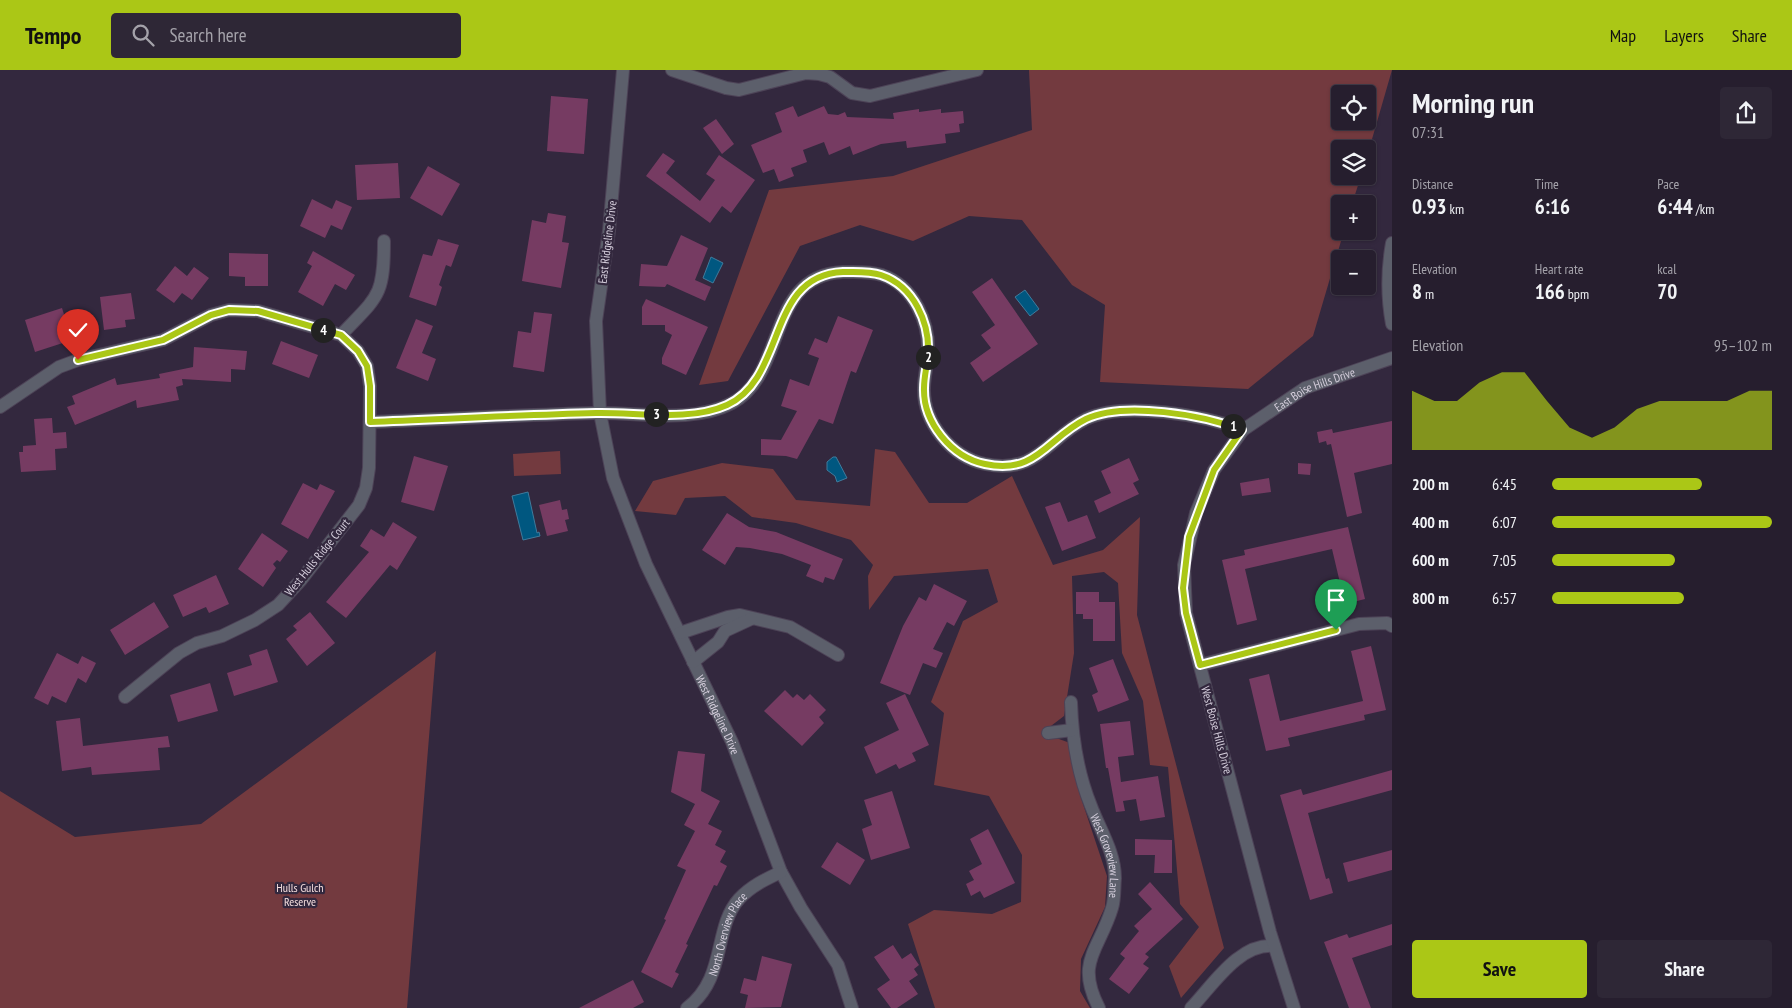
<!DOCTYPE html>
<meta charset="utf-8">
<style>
:root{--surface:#261e2e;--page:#2e2736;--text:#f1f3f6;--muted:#a4a2aa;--line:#423c4a;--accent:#abc716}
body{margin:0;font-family:"PT Sans Narrow",sans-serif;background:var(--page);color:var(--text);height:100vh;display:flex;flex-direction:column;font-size:19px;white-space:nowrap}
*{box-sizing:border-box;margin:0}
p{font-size:16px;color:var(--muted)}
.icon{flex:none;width:28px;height:28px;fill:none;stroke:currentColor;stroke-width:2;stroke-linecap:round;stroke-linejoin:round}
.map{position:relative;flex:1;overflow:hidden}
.details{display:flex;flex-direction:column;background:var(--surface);width:400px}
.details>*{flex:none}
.controls{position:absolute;left:1331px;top:15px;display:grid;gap:10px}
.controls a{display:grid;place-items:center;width:45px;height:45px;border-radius:5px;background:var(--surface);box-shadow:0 1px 4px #0004,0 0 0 1px var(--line);font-size:25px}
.pin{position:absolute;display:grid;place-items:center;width:42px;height:42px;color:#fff;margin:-51px -21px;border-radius:50% 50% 50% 0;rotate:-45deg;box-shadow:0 0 5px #0007}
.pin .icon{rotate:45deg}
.km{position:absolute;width:25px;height:25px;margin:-12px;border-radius:50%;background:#222;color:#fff;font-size:14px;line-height:25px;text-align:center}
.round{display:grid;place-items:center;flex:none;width:52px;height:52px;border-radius:5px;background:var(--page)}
.head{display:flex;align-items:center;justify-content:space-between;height:85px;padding:0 20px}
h1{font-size:28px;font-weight:700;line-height:38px}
.stats{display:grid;grid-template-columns:repeat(3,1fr);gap:8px;height:85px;padding:5px 20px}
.stats div{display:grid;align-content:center}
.stats b{font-size:21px;font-weight:700}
.stats small{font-size:14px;font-weight:400}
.stats p{font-size:14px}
.chart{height:140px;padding:10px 20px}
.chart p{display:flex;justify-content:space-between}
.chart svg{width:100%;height:90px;margin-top:5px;fill:var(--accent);opacity:.7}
.cta{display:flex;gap:10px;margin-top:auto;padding:10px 20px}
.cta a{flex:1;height:58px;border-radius:5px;background:var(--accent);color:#111;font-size:20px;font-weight:700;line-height:58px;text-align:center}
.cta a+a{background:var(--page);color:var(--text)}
ul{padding:0 20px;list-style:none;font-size:16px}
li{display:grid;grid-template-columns:80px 60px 1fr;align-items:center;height:38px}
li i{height:12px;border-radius:6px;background:var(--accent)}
header{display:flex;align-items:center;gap:30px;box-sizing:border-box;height:70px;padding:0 25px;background:var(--accent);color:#111}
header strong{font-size:24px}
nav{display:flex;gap:28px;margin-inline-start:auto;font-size:18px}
.search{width:350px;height:45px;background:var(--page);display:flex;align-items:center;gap:12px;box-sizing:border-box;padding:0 18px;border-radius:5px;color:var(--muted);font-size:19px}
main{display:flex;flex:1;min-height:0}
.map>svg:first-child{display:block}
.green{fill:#733a3f;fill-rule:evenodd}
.water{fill:#005780;stroke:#407b9c}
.building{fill:#763b62}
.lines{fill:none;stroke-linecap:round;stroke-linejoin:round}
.street-casing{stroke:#4d4357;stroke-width:14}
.street{stroke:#5c5f6b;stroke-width:12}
.route-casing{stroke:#fff;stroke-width:10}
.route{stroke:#abc716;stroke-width:6}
.labels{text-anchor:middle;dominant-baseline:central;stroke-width:4.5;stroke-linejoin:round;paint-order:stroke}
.street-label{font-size:12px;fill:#d5cedc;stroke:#33283e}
.park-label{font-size:12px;fill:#f5dede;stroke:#33283e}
</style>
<header>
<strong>Tempo</strong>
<div class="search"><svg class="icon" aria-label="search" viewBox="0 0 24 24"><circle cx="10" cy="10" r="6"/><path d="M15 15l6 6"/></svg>Search here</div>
<nav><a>Map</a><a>Layers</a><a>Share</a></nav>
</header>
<main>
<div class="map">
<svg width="1392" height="938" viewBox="0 0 1392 938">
<rect width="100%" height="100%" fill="#33283e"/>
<g class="green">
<path d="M1029,0H1392L1368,83V79H1340V106H1361L1352,134H1340V161H1344L1313,266L1248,319L1100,312L1105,235L1072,215L1022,150L969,146L913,171L860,155L800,176L728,311L699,315L769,120L893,106L1032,60ZM1340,24H1368V51H1340Z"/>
<polygon points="875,379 895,382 929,433 967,433 1012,406 1053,495 1103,480 1140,447 1137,545 1224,878 1181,928 1169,896 1199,857 1180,834 1168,697 1150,695 1143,631 1122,583 1118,513 1104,502 1072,506 1074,583 1064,646 1047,659 1049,669 1059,669 1070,673 1080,725 1107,806 1105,837 1081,889 1080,921 1090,938 935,938 908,854 934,840 992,844 1021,832 1022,785 989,726 934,715 944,643 931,632 963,551 998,532 988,499 894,506 869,540 868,506 873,495 851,470 796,453 752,447 725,426 685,428 676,445 635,441 653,411 722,393 773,399 796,430 870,436"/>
<polygon points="560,381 561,404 514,406 513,384"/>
<polygon points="436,581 407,938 0,938 0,721 75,767 201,754"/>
</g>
<g class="water">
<polygon points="711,187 723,193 713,213 703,208"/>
<polygon points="1025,220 1039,239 1030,246 1015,227"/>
<polygon points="833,387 836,387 847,408 837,412 835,406 827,400 827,392"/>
<polygon points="528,422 537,463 539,462 540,466 523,470 512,426"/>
</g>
<g class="building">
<polygon points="551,26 588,29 584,84 547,81"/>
<polygon points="793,36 798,47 824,36 828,44 838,45 845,42 847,47 894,49 893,43 919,39 919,42 941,39 941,43 963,41 964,53 959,54 960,62 945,64 946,73 907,78 906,71 881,74 853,85 850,76 829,85 824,72 803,80 807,92 791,98 794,106 779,112 774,99 763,103 751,75 782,62 775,43"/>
<polygon points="716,49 734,74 722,84 703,58"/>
<polygon points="663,83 675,91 666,103 700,131 715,110 706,104 719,85 755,110 731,143 722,136 710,153 646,106"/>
<polygon points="398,93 400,128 357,130 355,95"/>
<polygon points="428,96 460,114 442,146 410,128"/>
<polygon points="312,129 332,139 336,130 352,137 342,160 331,155 325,168 300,156"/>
<polygon points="548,143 566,146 562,172 569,173 561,218 522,211 532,150 546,153"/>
<polygon points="681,165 708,178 695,210 711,217 705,231 667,214 665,217 639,216 641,194 667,196"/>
<polygon points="438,169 459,175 451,197 446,195 439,215 442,217 436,236 409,227 423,184 432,186"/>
<polygon points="313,181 355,205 346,220 335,214 323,236 298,222 312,196 307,193"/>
<polygon points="229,183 268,184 268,216 245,216 245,207 229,206"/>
<polygon points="175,196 187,206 194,197 209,208 192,230 182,223 174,233 156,220"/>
<polygon points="992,208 1038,274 983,312 970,293 991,278 981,265 995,255 972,222"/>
<polygon points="131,223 135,249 125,250 126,257 104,260 100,227"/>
<polygon points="646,229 708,257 686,305 662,294 662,288 672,265 665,261 665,255 642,255 642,237"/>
<polygon points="62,238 72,270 35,282 25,250"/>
<polygon points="534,242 552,244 544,302 513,297 518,261 531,263"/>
<polygon points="838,246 873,260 856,303 851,301 833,354 819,349 797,389 786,386 761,385 761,369 781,370 797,341 781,336 790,309 809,316 819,288 808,284 815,268 827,273"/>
<polygon points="416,249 433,256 422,283 436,289 428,311 396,298"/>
<polygon points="281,271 318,285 309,308 272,294"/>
<polygon points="194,277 247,281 245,300 231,299 231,312 182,309 183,315 176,317 179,330 137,338 136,330 75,355 67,337 75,334 72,326 115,308 117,315 160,308 159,304 193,297"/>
<polygon points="52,348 53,363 66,362 67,378 55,379 56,400 21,402 19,382 23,382 23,376 36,375 34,349"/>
<polygon points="1392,351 1392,394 1354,403 1362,443 1347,447 1331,374 1327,375 1326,371 1319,373 1317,362 1332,359 1333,363"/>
<polygon points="414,386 448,396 434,441 401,432"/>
<polygon points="1129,388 1139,410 1133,413 1139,424 1099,443 1094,431 1111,423 1101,401"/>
<polygon points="1298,393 1311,394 1310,405 1298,404"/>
<polygon points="1269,408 1271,422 1242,426 1240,413"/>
<polygon points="303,413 317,420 320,414 335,421 308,469 281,454"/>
<polygon points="560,430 562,440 567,439 569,449 565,450 568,461 547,466 539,435"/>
<polygon points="1060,432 1068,452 1087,445 1096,468 1062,481 1045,437"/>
<polygon points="727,443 749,457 776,462 843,489 834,510 825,507 823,513 806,506 811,495 782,484 750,478 736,477 725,495 702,480"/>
<polygon points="393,452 417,467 397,500 390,495 346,548 326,532 369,482 360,476 371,459 384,467"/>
<polygon points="1348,457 1365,529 1345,534 1332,479 1245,499 1257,550 1237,555 1222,490 1245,485 1244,480"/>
<polygon points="262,463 288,481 280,492 277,490 273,494 276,498 263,517 238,499"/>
<polygon points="216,505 229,534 209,543 206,537 183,547 173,525"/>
<polygon points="934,514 967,531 954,556 947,552 933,579 943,583 936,598 923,593 910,625 880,613 903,556 919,527 926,531"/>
<polygon points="1076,522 1099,522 1099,532 1115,532 1115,571 1093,571 1093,549 1083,549 1083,544 1076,544"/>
<polygon points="154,532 169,557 125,585 110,560"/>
<polygon points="310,542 335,573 307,596 286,569 297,560 293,556"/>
<polygon points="1371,576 1386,640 1364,645 1365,650 1288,668 1290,676 1266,681 1249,609 1269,604 1280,651 1363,631 1351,581"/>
<polygon points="267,579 278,612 234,626 227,603 252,595 249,585"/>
<polygon points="57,583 78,594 82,586 96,593 86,613 78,608 66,633 52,626 48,635 34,628"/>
<polygon points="1113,589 1129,630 1098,642 1092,625 1098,622 1089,598"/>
<polygon points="210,613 218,641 178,652 170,625"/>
<polygon points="785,620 793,628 797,624 804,630 810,624 826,640 819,647 824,653 802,676 764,641"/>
<polygon points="905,624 929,675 912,683 916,691 899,699 896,694 876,704 864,677 899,660 886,633"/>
<polygon points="80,648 83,676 168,666 170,677 158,678 160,700 92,705 91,697 62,701 56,651"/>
<polygon points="1130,651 1134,685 1118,687 1121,712 1158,706 1165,747 1140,751 1136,729 1123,731 1125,741 1116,742 1108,698 1106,698 1100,654"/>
<polygon points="678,681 705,684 701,721 720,731 708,754 722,761 715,775 726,781 720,792 727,796 717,816 714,815 686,874 688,875 675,902 679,904 672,918 641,902 666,850 664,849 686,800 677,796 695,761 684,755 695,734 671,722"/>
<polygon points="1392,700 1392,720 1308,743 1326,809 1329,808 1333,823 1310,830 1280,725 1301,719 1303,725"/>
<polygon points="892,721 910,778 871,790 862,759 872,755 864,730"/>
<polygon points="988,759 1015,813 984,828 980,821 971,826 966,814 974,810 969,801 982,794 970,769"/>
<polygon points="1135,769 1172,770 1172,803 1154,803 1155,785 1135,785"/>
<polygon points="837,772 865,790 850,815 821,797"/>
<polygon points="1392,780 1392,800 1348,812 1343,793"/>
<polygon points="1150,812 1183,849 1145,884 1149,887 1143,894 1149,898 1129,924 1109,909 1125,888 1120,884 1139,861 1134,856 1152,839 1138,824"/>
<polygon points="1392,854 1392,875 1352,888 1371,938 1349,938 1324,872 1347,864 1349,868"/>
<polygon points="893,875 902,889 911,883 919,895 914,899 918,905 909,911 918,924 897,938 891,938 877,919 890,910 874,887"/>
<polygon points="762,886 792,894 781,937 745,938 748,925 740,923 744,908 756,911"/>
<polygon points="633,910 644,932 633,938 579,938"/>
</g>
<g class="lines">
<g class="street-casing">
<g id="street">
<path id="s1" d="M623,0L609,161L596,251L600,343L613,408L646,494L732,672L781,802L801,838L838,895L852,938"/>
<polyline points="672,0 726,18 739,20 806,3 819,4 830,7 852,23 870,26 977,0"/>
<path d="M1392,173C1387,201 1387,227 1392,254"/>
<path d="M341,265C378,226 384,227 384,171"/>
<polyline points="0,337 59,297 78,290 163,270 211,245 229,240 258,241 341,265 358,281 367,296 370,316 369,398 366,418 359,435 301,510 278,535 255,550 222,566 197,573 179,583 125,627"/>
<path d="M370,352C446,349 521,345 596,343C640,342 692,354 732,333C787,304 766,205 843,202C856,202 869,201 882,205C914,216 930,253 928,285C927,296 924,307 924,318C923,352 951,387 985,394C1037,405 1048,368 1086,349C1124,331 1204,345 1243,360"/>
<polyline points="680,563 728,547 740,545 790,557 838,585"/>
<polyline points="693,592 718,572 725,561 751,549"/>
<polyline points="1200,595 1359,554 1387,553 1392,556"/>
<path id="s2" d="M1071,632C1072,666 1078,704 1091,736C1100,760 1115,782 1115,808C1114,818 1115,829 1112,838C1099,881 1075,891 1099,938"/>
<polyline points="1048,663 1072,660"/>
<path id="s3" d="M687,938C727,908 713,858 739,829C751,816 766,809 781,802"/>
<path d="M1191,938C1213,915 1239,873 1274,876"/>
<path id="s4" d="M1294,938L1270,862L1186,543L1184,495L1196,443L1214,400L1243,360L1305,318L1392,288"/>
</g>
</g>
<use href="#street" class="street"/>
</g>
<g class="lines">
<g class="route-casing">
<path id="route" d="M78,290L163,270L211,245L229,240L258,241L341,265L358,281L367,296L370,316V352C446,349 521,345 596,343C637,342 690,352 727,335C787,308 766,205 843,202C856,202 869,201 881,205C914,216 930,253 928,285C927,296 924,307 924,318C923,352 951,387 985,394C1037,405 1047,368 1086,349C1124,331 1204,345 1242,360L1214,400L1189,467L1183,518L1186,543L1200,595L1336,560"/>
</g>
<use href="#route" class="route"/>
</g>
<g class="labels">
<g class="street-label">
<text transform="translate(607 172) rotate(-83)">East Ridgeline Drive</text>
<text stroke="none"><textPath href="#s4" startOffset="690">East Boise Hills Drive</textPath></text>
<text transform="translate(317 487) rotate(-51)">West Hulls Ridge Court</text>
<text stroke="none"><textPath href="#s1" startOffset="670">West Ridgeline Drive</textPath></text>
<text transform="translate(1217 660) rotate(75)">West Boise Hills Drive</text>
<text stroke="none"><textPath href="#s2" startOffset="159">West Groveview Lane</textPath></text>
<text stroke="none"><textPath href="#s3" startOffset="86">North Overview Place</textPath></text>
</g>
<g class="park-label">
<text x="300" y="817">Hulls Gulch<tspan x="300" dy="14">Reserve</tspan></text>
</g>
</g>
</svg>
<div class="controls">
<a><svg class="icon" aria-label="locate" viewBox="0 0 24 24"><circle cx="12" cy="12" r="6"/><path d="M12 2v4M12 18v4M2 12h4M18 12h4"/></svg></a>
<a><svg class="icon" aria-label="layers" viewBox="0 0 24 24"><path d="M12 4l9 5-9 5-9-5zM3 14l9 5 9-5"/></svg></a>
<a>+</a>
<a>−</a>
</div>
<div class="pin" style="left:1336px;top:560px;background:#1e9e55"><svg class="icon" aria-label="arrive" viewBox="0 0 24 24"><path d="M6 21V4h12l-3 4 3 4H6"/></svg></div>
<div class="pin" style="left:78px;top:290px;background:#d93025"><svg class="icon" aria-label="check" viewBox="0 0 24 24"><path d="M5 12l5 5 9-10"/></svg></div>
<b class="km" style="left:1233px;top:356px">1</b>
<b class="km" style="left:928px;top:287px">2</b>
<b class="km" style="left:656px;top:344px">3</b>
<b class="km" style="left:323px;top:260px">4</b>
</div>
<section class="details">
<div class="head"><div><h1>Morning run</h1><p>07:31</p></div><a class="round"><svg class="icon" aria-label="share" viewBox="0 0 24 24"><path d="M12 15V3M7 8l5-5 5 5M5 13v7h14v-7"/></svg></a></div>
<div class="stats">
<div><p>Distance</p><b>0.93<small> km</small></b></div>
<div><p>Time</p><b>6:16</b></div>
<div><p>Pace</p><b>6:44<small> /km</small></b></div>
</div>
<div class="stats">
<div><p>Elevation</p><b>8<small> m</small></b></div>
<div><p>Heart rate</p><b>166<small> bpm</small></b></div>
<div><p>kcal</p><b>70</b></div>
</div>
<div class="chart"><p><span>Elevation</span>95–102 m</p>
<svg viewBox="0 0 160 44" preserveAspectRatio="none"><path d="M0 44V15L10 20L20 20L30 11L40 6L50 6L60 20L70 33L80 38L90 33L100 24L110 20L120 20L130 20L140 20L150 15L160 15V44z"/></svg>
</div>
<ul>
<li><b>200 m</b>6:45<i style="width:68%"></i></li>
<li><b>400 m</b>6:07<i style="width:100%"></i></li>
<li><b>600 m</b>7:05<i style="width:56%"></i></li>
<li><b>800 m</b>6:57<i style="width:60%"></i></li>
</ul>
<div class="cta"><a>Save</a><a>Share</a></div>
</section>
</main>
